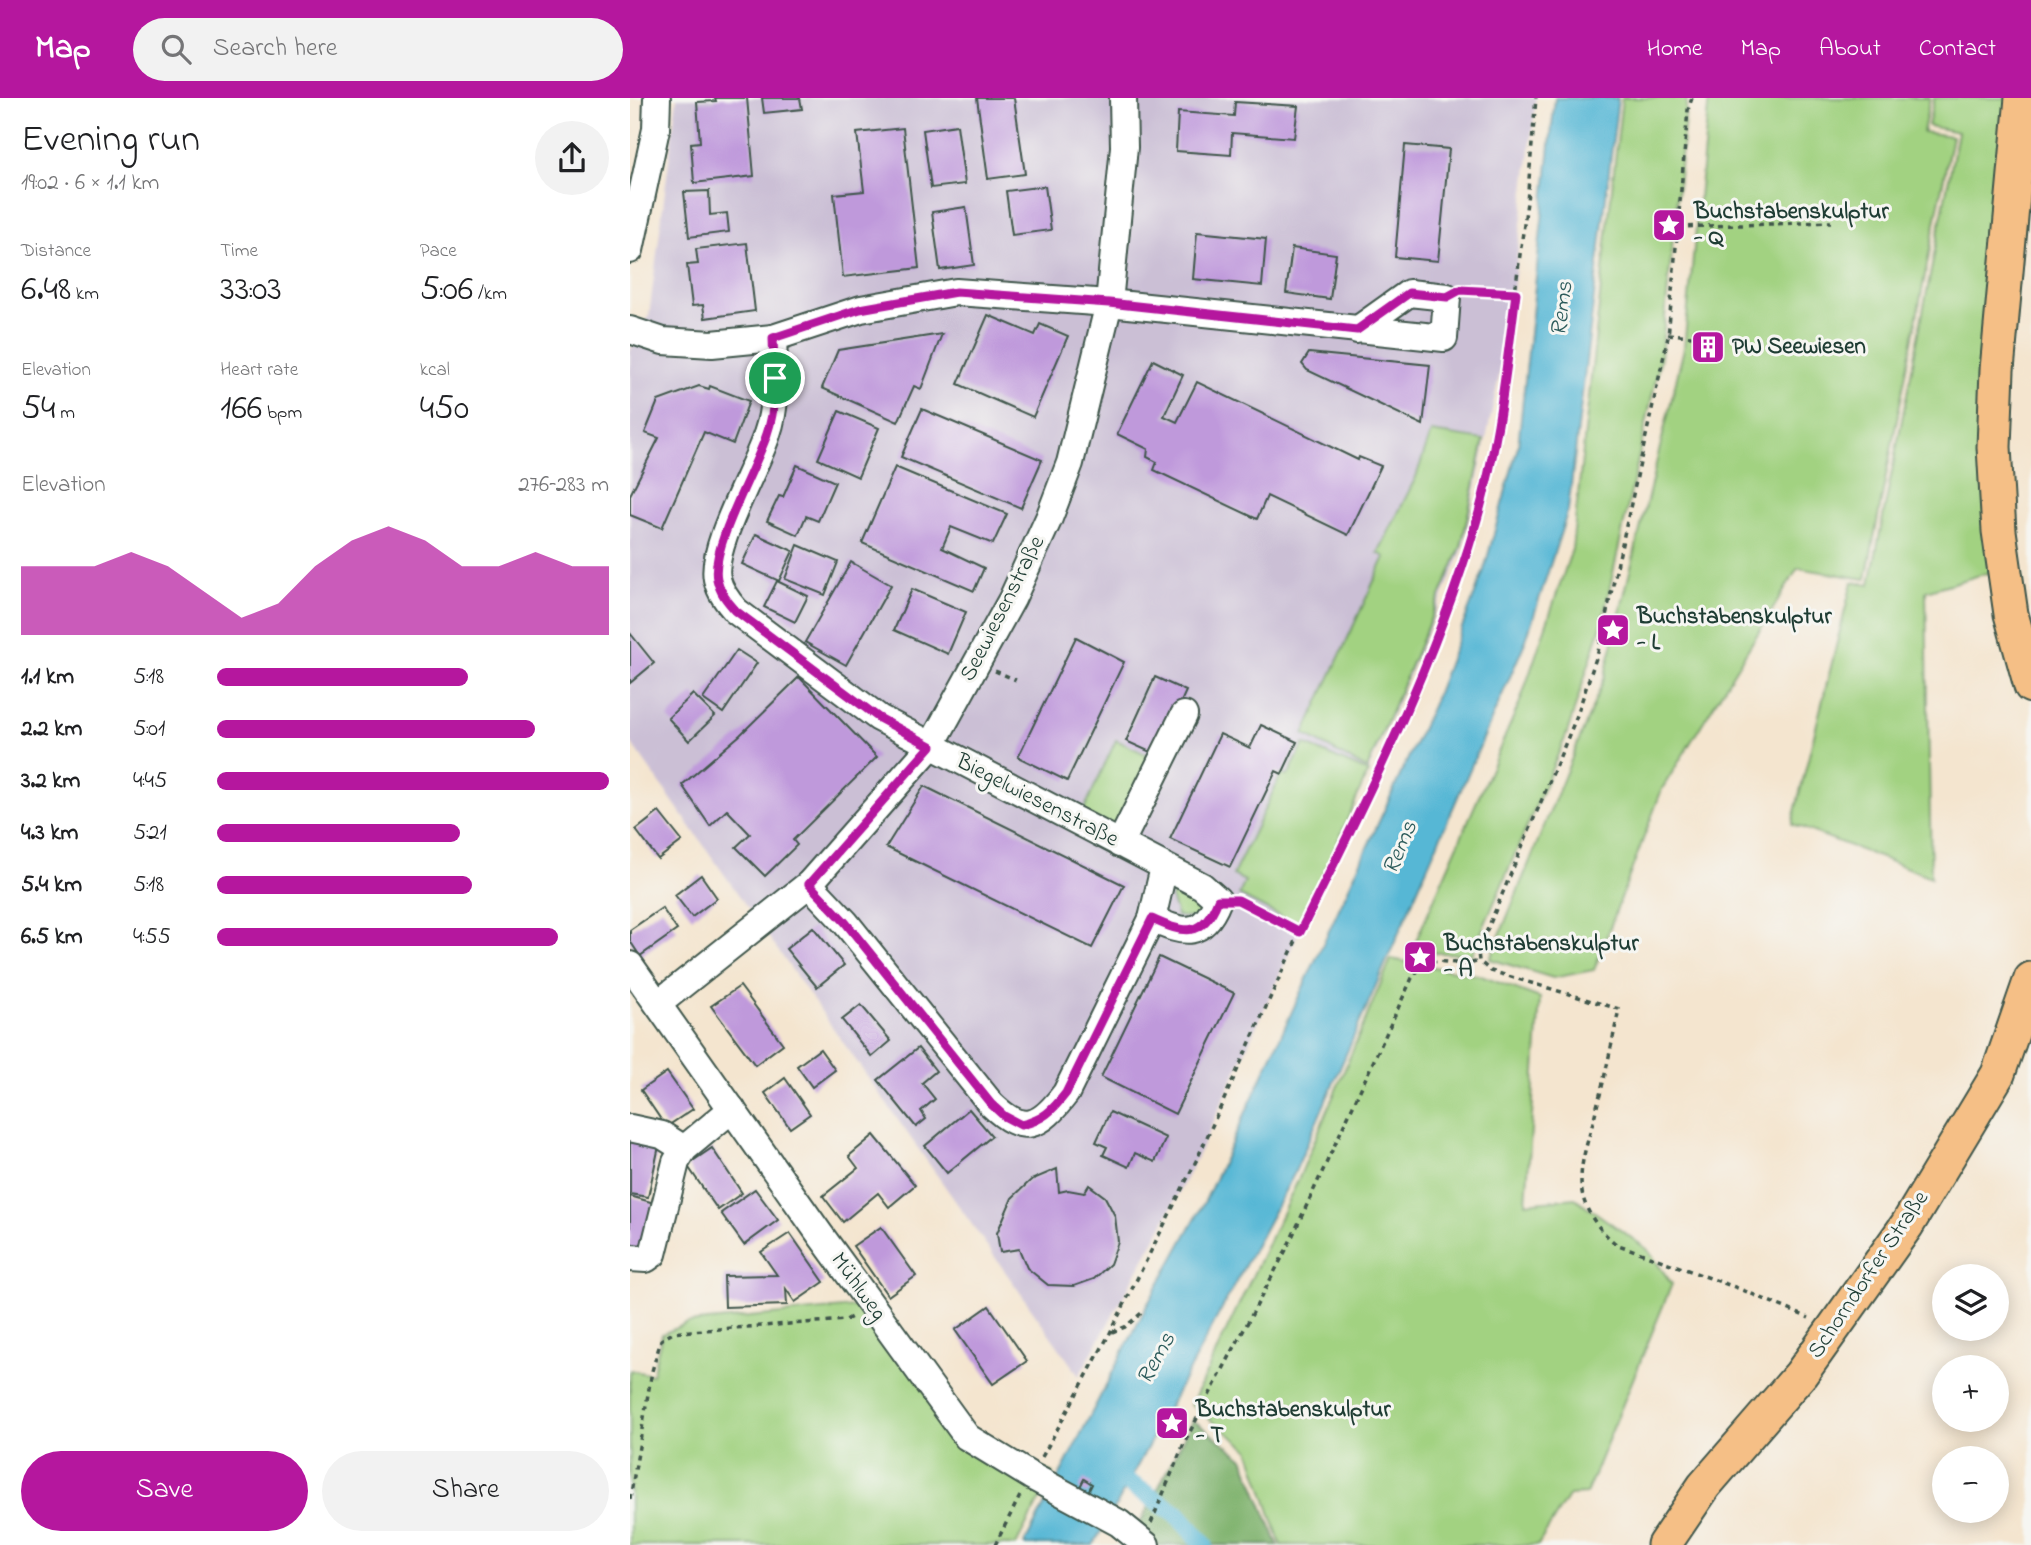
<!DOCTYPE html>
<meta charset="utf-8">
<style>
:root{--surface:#fff;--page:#f2f2f2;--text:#202124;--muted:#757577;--accent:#b5179e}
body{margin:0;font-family:"Indie Flower",sans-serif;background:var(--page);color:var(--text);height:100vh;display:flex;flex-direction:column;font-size:26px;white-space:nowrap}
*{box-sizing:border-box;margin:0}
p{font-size:23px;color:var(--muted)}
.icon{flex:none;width:38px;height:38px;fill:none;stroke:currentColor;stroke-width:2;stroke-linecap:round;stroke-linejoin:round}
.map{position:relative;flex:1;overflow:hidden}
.drawer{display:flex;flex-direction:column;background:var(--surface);width:630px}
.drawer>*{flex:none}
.fabs{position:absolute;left:1302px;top:1166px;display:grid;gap:14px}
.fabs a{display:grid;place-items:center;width:77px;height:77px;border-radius:50%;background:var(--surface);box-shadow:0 4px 18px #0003;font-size:35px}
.pin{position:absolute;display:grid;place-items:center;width:60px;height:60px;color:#fff;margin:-30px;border:4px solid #fff;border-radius:50%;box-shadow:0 2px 7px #0007}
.round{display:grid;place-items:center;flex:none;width:74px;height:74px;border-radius:37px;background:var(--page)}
.headline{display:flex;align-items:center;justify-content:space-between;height:119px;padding:0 21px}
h1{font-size:38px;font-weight:600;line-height:52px}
.stats{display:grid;grid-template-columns:repeat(3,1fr);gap:10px;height:119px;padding:7px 21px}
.stats div{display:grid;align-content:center}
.stats b{font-size:35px;font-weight:600}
.stats small{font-size:19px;font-weight:400}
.stats p{font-size:19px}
.chart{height:196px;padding:14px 21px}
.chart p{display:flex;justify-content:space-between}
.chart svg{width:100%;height:126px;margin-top:7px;fill:var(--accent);opacity:.7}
.cta{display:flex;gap:14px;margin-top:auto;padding:14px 21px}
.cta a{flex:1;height:80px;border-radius:42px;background:var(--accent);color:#fff;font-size:28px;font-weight:600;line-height:80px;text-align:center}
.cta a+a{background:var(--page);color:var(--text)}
ul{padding:0 21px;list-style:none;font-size:23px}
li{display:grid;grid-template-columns:112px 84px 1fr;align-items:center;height:52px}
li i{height:18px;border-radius:9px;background:var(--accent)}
header{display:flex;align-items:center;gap:42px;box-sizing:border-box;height:98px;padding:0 35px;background:var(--accent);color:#fff}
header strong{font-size:33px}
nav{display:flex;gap:38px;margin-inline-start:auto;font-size:24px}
.search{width:490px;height:63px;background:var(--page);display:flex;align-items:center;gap:18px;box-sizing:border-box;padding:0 24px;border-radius:38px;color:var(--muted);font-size:26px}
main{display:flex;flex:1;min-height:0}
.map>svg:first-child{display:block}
.industrial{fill:#cbbfd5}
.green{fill:#a2d281;stroke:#60885a;stroke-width:2}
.forest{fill:#81b46f;stroke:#507852;stroke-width:2}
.water{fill:#57b7d5;stroke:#3b7a84;stroke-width:2}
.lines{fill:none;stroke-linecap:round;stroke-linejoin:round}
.canal{stroke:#57b7d5;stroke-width:19}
.building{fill:#bf99db}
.minor-casing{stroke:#3f564b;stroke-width:30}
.major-casing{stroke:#3f564b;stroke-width:37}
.path{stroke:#3f564b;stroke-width:3.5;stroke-dasharray:5 5;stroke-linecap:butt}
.minor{stroke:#fff;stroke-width:26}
.major{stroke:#f5bf86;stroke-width:33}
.route-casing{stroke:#fff;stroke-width:14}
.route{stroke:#b5179e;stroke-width:9}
.labels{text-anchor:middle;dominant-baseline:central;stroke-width:6;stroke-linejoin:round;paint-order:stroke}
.poi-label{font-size:23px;font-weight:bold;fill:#1f3d34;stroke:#f6f6f2;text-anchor:start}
.street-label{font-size:23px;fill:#1f3d34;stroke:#f6f6f2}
.water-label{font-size:24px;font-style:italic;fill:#2d5c5c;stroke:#f6f6f2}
</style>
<header>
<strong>Map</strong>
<div class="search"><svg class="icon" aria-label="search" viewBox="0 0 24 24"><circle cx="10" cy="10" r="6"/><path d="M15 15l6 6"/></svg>Search here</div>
<nav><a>Home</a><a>Map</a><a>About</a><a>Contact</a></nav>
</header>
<main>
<section class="drawer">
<div class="headline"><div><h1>Evening run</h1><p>19:02 · 6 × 1.1 km</p></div><a class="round"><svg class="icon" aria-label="share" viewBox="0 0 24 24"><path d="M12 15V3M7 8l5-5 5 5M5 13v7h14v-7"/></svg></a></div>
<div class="stats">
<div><p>Distance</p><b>6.48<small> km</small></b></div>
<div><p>Time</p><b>33:03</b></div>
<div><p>Pace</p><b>5:06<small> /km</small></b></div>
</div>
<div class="stats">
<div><p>Elevation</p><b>54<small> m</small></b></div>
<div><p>Heart rate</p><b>166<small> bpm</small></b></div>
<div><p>kcal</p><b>450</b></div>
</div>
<div class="chart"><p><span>Elevation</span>276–283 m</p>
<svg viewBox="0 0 160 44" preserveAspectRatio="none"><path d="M0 44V20L10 20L20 20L30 15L40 20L50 29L60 38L70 33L80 20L90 11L100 6L110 11L120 20L130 20L140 15L150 20L160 20V44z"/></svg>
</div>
<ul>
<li><b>1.1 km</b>5:18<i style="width:64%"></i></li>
<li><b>2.2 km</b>5:01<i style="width:81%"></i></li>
<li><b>3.2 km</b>4:45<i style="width:100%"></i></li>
<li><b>4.3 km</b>5:21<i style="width:62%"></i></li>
<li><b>5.4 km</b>5:18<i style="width:65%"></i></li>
<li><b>6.5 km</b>4:55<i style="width:87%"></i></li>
</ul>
<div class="cta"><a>Save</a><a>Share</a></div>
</section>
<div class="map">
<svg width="1401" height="1447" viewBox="0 0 1401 1447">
<rect width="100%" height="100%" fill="#f6f6f2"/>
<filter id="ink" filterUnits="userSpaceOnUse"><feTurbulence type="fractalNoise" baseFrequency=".0143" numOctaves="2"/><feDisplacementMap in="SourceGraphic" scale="14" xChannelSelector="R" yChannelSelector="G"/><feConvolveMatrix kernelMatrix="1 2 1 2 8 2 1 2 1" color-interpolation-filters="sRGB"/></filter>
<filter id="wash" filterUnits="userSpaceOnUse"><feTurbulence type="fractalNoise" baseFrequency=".00686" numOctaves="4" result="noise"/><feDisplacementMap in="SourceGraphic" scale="28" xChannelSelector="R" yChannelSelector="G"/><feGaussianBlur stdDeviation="1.57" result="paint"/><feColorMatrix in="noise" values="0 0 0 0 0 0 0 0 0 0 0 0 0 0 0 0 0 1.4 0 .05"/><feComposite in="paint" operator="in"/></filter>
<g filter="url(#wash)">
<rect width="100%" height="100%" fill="#f4e5cf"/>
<polygon class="industrial" points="47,0 906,0 878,236 833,451 671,829 573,1047 529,1134 449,1278 0,643 0,253 19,218"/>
<g class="green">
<polygon points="992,0 1057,0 1031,258 972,525 936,638 842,856 781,854 890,604 942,451"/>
<polygon points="1079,0 1300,0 1293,34 1322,38 1236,481 1168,470 1032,691 964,872 923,880 860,861 974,581 1054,250"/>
<polygon points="1304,0 1378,0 1364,473 1296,493 1301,779 1162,726 1222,484 1240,486 1328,34 1298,28"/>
<polygon points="801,334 854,342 831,449 737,671 674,636 755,459 748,455 786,379"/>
<polygon points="486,642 526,661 490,738 451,718"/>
<polygon points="674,646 738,674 671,829 609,797 615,783 603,777 651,677 658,678"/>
<polygon points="547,793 569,806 571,810 568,821 547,818 541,799"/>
<polygon points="761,861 851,878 910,900 896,1105 945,1100 1017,1151 1042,1186 956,1396 939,1397 908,1447 651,1447 619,1351 561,1307 669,1080"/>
<polygon points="244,1207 341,1335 423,1376 386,1447 0,1447 0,1272 22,1277 32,1236 58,1225"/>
</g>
<polygon class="forest" points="563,1322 613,1360 648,1447 499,1447"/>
<polygon class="water" points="925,0 988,0 938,412 896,542 664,1076 487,1406 463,1447 394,1447 515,1211 576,1101 802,608 854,472 888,348"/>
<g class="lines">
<polyline class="canal" points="476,1370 547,1416 574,1447"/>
</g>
<g id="blocks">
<g class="building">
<polygon points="85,0 117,0 124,78 64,85 61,45 70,44 67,4 86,3"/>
<polygon points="132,0 170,0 172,11 134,15"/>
<polygon points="347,0 384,0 395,76 358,81"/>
<polygon points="605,4 668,8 664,40 602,35 601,57 546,53 548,14 604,18"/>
<polygon points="327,27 335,86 301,90 293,32"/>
<polygon points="273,30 289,170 213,179 204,96 234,93 227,35"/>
<polygon points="775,47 819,51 808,163 765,159"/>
<polygon points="415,88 421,132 382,137 376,93"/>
<polygon points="79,93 80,117 97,115 99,134 59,139 54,94"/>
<polygon points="336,109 344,167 310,172 302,114"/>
<polygon points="567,134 636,141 632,188 563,181"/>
<polygon points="117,145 125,213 75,220 73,207 62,208 57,167 68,166 66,151"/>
<polygon points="662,150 706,156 700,201 656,195"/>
<polygon points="358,217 405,237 410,226 438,238 403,319 328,286"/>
<polygon points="312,236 291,291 284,288 268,324 192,290 208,252"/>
<polygon points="1073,243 1084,244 1083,255 1072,254"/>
<polygon points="679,255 800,267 793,327 677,272 672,266"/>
<polygon points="523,262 553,277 534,318 547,324 567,284 728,362 729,359 751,368 718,437 637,398 627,421 524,372 527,364 517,359 518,351 487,336"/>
<polygon points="69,288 79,291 80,288 119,303 103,346 74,334 32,430 0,417 0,397 29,340 15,335 28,303"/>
<polygon points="292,311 412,362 391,410 271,359"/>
<polygon points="209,313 249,330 228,379 188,361"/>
<polygon points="167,367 205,384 188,423 176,418 168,437 137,423 149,398 153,399"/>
<polygon points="265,369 377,416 363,446 321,429 312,450 354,470 344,493 232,445"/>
<polygon points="126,436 163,453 149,483 112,466"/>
<polygon points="168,447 208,464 195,497 155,481"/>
<polygon points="221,464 261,487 216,567 175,544"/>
<polygon points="147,483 178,498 165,524 134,509"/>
<polygon points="282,491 336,514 318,556 264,532"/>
<polygon points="0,535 24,565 0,585"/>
<polygon points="446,539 494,564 437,683 388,659"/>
<polygon points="107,552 127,565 93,615 73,601"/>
<polygon points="169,579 247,659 163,742 167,747 135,778 106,749 120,736 97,712 80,728 52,687 110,637"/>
<polygon points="525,579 556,593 527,657 496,643"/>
<polygon points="63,596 85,618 59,643 38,620"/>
<polygon points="631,627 667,644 652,676 646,673 600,769 540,741 590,636 620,650"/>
<polygon points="294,688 494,787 462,850 256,749"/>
<polygon points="29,714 52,743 28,761 6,732"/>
<polygon points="71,777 87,800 62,819 45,797"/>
<polygon points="32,810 47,832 10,858 0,843 0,832"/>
<polygon points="183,829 214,867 187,889 156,851"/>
<polygon points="529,859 604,895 545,1016 471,979"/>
<polygon points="110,888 153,946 125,967 81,908"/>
<polygon points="231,907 261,943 242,959 212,922"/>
<polygon points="288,950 306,973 292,985 305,1001 291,1013 296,1021 286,1029 248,982"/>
<polygon points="190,951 205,972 182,989 167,968"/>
<polygon points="37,974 63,1011 36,1029 11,992"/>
<polygon points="155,980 180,1016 160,1030 135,995"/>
<polygon points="339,1011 362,1038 317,1075 295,1048"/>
<polygon points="480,1014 536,1040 525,1064 505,1055 499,1069 473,1057 477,1049 466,1044"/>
<polygon points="244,1037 285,1087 259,1109 248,1095 213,1124 193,1098 228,1070 219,1058"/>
<polygon points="0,1042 29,1048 18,1099 0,1096"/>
<polygon points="82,1050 112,1095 88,1112 57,1067"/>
<polygon points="427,1071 429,1094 438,1092 454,1095 459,1087 475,1099 485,1118 488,1144 480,1166 464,1181 444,1188 418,1187 397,1170 389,1151 370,1154 367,1135 382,1100 401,1082"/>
<polygon points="125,1091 148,1122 114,1147 91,1115"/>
<polygon points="0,1098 24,1105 10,1156 0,1154"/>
<polygon points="251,1129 286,1178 258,1198 223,1148"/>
<polygon points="160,1135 194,1184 165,1204 156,1191 157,1207 95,1209 94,1178 147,1177 131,1154"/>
<polygon points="359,1208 397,1263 363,1286 325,1232"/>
<polygon points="454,1381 462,1386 457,1396 449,1391"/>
</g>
</g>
</g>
<g filter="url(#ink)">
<use href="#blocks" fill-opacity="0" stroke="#3f564b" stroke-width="2"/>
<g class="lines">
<g class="minor-casing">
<g id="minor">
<polyline points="0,152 26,31 27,0"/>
<polyline points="0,232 33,243 82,246 143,240 231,211 326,194 479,205 814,240 817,199 779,195 727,232"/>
<path d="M143,240C144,272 148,305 137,336C126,371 80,449 87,481C90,494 97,503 106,513L249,620L572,788L588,802C573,840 554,836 522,821L534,769"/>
<polyline points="490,746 554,617"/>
<path d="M179,786L215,824L361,1006C394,1038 410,1029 436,995L522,821"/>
<polyline points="0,867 189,1135 337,1339 401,1378 489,1425 516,1447"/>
<polyline points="29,905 179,786 301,648 382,501 419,420 440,365 479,205 494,49 493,0"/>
<polyline points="0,1030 32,1037 54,1051"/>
<polyline points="0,1160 16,1161 23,1156 46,1064 54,1051 102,1011"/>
</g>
</g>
<g class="major-casing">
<g id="major">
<polyline points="1392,0 1367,272 1364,349 1369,433 1381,516 1401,588"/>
<polyline points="1034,1447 1074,1388 1171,1276 1277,1127 1368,976 1401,881"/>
</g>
</g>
<g class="path">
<path d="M1062,0L1058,12L1038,239L968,554L946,620L848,854L849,863L861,873L989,911C982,945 975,979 966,1012C961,1035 951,1058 951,1082C951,1109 966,1129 986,1146L1110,1191L1179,1220"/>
<polyline points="1048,129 1201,124"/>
<polyline points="835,192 886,195"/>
<polyline points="1038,236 1085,240"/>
<polyline points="365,573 386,582"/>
<polyline points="607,802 670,834"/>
<polyline points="482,1234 495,1229 514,1213"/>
<polyline points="412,1359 480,1235 567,1061 670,834 749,676 815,515 846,425 864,352 897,104 906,0"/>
<polyline points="0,1401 22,1273 31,1242 43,1235 61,1233 216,1222 225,1217"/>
<path d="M521,1425L555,1343L656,1152L782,880C803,849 822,873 849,863"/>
<polyline points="365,1447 391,1396"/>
</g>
<use href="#minor" class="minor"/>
<use href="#major" class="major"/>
</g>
</g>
<g class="lines" filter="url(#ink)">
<g class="route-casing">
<path id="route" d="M830,192L886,195C876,272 868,351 846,425C804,568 736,702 670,834L608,802H588C573,840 554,836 522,821L436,995C422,1013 413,1022 391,1027L374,1018L361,1006L215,824L179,786L301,648L249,620L106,513C97,503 90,495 87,481C80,450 126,370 137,336C148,305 144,273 143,240L230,211L326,194L479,205L727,232L779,195L817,199Z"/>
</g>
<use href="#route" class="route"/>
</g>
<defs>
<g id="sight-square" transform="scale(1.75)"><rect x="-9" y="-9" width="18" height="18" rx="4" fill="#b5179e" stroke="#f6f6f2"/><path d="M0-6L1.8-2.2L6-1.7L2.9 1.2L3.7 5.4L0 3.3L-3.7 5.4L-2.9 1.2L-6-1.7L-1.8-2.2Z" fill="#fff"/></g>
<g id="building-square" transform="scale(1.75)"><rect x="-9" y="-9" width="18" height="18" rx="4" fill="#b5179e" stroke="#f6f6f2"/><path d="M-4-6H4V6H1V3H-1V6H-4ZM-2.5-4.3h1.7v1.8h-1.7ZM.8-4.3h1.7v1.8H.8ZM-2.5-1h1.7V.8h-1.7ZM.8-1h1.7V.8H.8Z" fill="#fff"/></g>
</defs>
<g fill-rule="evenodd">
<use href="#sight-square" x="1039" y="127"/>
<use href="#building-square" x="1078" y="249"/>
<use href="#sight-square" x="983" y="532"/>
<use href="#sight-square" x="790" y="859"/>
<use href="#sight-square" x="542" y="1325"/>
</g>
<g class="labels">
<g class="poi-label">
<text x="1064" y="114">Buchstabenskulptur<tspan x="1064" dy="26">- Q</tspan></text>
<text x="1102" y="249">PW Seewiesen</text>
<text x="1007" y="519">Buchstabenskulptur<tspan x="1007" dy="26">- L</tspan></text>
<text x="814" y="846">Buchstabenskulptur<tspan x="814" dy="26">- A</tspan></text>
<text x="566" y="1312">Buchstabenskulptur<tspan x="566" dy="26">- T</tspan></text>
</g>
<g class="street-label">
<text transform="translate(373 511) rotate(-63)">Seewiesenstraße</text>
<text transform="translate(407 703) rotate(27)">Biegelwiesenstraße</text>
<text transform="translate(1239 1177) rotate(-56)">Schorndorfer Straße</text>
<text transform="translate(228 1189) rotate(54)">Mühlweg</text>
</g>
<g class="water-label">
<text transform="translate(933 211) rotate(-83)">Rems</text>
<text transform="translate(771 750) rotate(-67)">Rems</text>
<text transform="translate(527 1261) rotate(-61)">Rems</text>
</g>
</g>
</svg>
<div class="fabs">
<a><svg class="icon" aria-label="layers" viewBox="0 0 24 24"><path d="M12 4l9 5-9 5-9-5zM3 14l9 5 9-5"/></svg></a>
<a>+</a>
<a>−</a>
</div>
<div class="pin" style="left:145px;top:280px;background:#1e9e55"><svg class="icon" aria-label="arrive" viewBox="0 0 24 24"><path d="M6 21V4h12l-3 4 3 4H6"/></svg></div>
</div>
</main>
